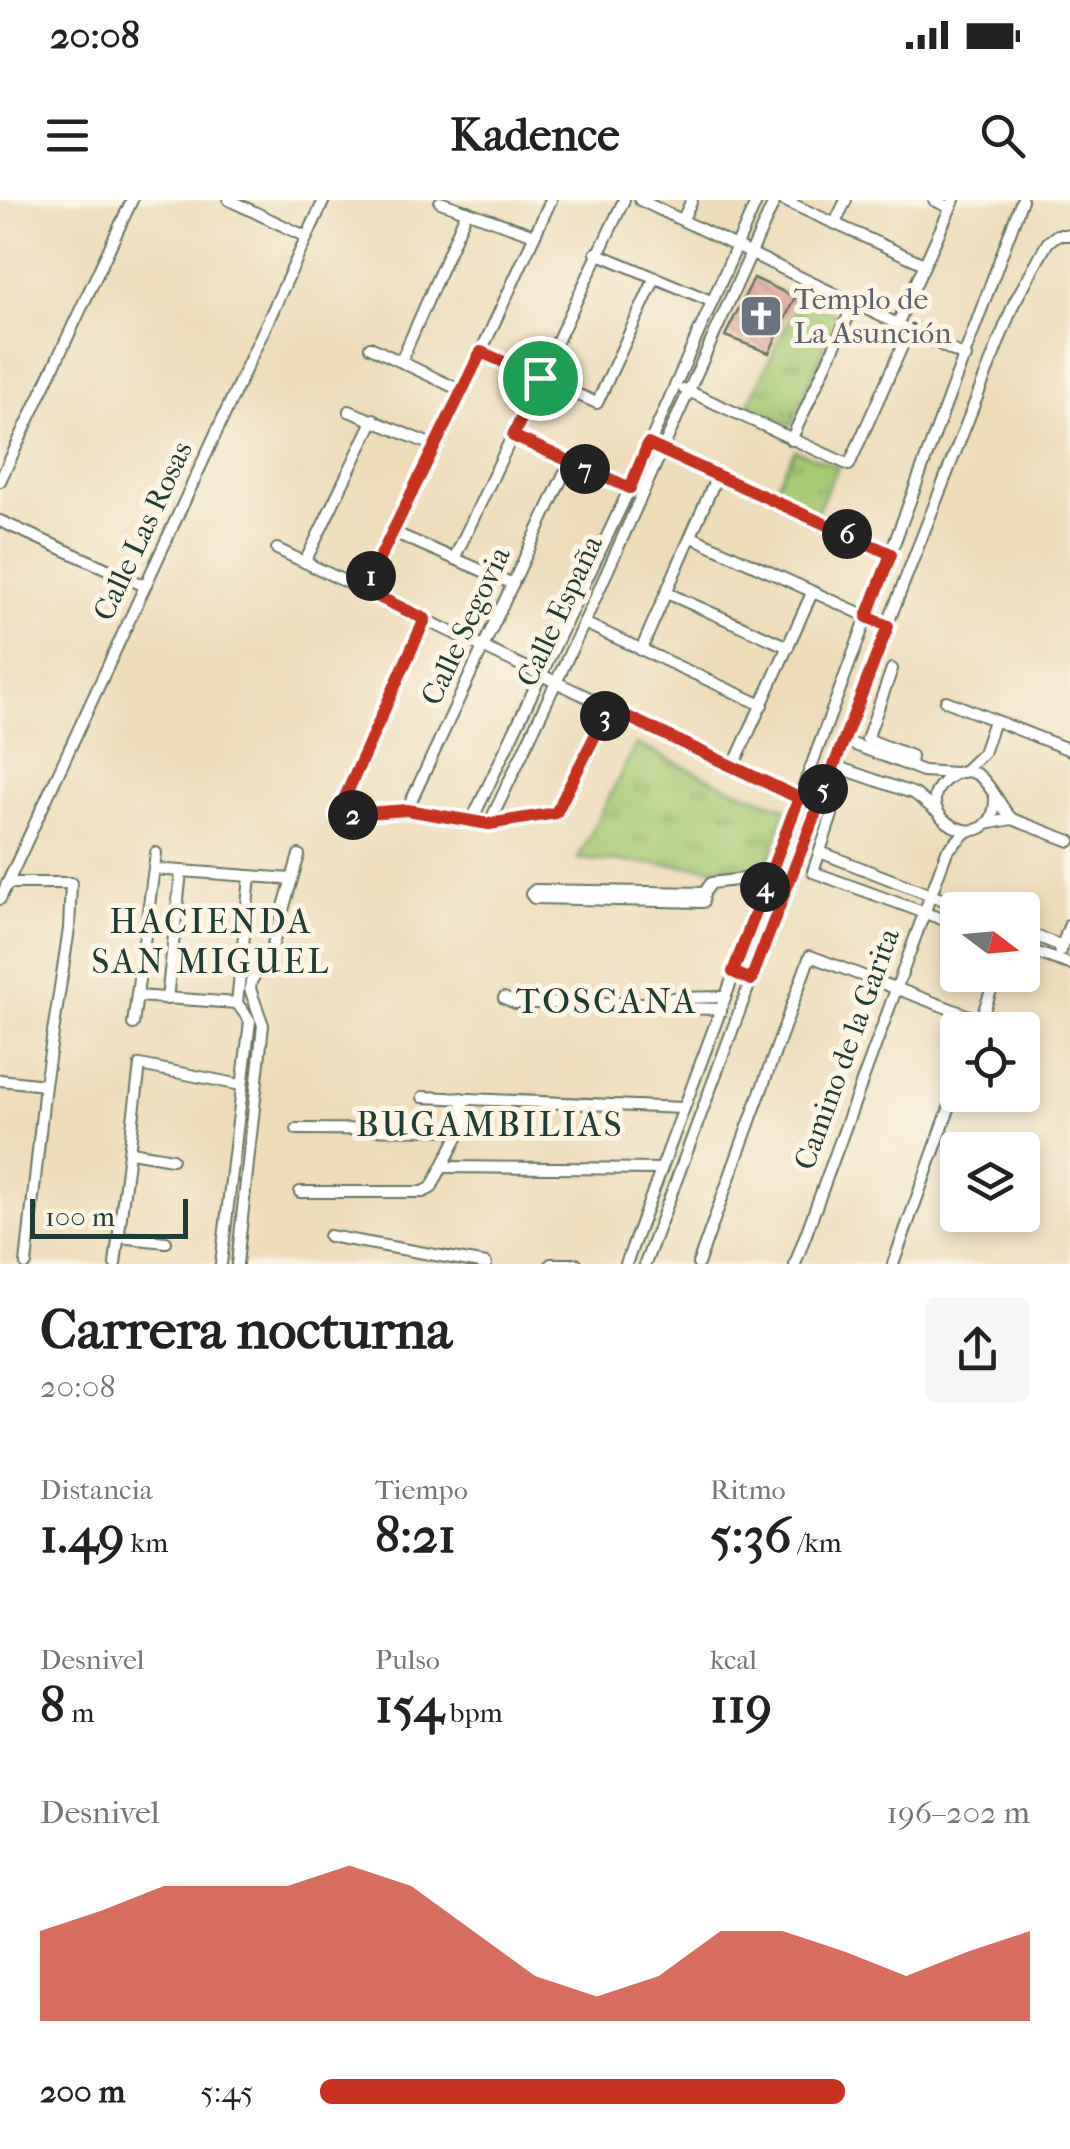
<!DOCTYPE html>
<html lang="es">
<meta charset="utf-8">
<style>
:root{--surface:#fff;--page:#f6f6f6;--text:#222;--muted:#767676;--accent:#c8321e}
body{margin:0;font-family:"IM FELL French Canon",serif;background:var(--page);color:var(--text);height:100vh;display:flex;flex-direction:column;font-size:38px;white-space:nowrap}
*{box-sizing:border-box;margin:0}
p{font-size:32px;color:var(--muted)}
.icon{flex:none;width:55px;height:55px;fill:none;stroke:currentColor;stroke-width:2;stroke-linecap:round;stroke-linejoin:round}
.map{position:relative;height:1064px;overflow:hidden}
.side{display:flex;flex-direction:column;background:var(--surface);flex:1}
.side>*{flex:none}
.needle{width:65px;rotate:106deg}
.buttons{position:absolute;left:940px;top:692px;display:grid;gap:20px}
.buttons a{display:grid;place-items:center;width:100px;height:100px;border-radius:10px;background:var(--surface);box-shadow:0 5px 15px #0003;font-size:50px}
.scale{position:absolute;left:30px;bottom:25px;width:158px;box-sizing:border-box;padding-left:10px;border:5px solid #1f3d34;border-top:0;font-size:28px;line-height:35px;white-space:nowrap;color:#1f3d34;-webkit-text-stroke:8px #fcf5e5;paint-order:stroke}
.pin{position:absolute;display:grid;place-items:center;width:85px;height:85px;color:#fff;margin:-42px;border:5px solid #fff;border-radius:50%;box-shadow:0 2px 10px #0007}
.km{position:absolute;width:50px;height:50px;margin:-25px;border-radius:50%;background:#222;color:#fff;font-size:28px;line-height:50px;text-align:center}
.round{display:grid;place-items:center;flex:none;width:105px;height:105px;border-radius:10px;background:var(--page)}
.headline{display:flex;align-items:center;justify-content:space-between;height:170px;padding:0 40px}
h1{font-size:55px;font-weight:700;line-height:75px}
.metrics{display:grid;grid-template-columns:repeat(3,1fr);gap:15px;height:170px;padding:10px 40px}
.metrics div{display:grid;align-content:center}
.metrics b{font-size:50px;font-weight:700}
.metrics small{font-size:28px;font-weight:400}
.metrics p{font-size:28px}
.chart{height:280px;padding:20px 40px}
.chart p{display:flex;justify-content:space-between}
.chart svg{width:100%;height:180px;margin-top:10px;fill:var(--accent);opacity:.7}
ul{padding:0 40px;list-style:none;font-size:32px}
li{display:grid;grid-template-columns:160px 120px 1fr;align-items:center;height:75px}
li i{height:25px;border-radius:12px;background:var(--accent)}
.status{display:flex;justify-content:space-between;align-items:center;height:70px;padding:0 50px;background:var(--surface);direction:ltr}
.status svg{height:28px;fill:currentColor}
header{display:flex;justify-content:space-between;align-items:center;height:130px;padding:0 40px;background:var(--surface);font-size:45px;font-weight:700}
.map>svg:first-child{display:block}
.park{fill:url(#park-tufts);stroke:#628353;stroke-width:2.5}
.building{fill:url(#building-back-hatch)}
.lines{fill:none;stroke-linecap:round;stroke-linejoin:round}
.minor-casing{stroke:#677563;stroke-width:14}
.minor{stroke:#fff;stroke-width:10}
.route-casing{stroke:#fff;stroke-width:20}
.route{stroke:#c8321e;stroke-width:12}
.labels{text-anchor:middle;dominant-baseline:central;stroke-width:10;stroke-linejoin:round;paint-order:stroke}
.worship-label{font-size:30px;fill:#5b616d;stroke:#fcf5e5;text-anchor:start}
.street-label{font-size:30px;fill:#1f3d34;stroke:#fcf5e5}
.quarter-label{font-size:35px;letter-spacing:2.5px;fill:#1f3d34;stroke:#fcf5e5}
</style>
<div class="status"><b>20:08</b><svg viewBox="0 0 49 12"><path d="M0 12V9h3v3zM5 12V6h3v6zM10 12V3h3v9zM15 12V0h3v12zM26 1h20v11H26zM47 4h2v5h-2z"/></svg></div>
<header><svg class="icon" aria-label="menu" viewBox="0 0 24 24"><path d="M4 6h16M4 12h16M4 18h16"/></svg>Kadence<svg class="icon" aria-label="search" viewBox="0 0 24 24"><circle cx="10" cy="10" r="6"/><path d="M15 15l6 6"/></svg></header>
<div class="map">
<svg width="1070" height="1064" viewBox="0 0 1070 1064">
<defs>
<pattern id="park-tufts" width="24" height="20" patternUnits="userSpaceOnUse" patternTransform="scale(2.5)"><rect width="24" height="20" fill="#a5c972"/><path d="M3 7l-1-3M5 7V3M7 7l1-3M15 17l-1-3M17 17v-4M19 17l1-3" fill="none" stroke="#86a45e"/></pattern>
<pattern id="building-back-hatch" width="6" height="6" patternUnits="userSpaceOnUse" patternTransform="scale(2.5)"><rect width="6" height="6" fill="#e1a39a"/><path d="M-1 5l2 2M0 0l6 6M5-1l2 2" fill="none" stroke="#b6867e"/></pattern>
</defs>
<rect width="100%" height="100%" fill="#fcf5e5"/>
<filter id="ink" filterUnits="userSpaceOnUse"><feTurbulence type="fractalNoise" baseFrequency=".01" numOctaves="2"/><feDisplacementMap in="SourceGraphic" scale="20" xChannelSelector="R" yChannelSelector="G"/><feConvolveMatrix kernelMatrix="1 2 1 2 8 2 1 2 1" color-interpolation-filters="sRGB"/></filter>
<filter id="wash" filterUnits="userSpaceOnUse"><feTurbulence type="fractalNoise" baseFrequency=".0048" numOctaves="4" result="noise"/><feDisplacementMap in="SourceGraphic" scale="40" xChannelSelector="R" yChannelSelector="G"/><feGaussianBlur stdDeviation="2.25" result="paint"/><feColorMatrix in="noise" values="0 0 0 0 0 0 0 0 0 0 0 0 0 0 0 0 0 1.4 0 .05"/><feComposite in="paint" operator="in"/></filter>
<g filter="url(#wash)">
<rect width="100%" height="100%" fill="#eedcb9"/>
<g class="park">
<polygon points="799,99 838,115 791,225 747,207"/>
<polygon points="795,250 838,267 816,313 772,292"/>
<polygon points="636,544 726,586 786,608 766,671 578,659"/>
</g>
<g id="blocks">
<polygon class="building" points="754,78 795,97 769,153 725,136"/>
</g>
</g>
<g filter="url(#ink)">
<use href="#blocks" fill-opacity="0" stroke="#677563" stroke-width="2.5"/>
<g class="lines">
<g class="minor-casing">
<g id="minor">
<polyline points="229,0 307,37"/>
<polyline points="640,0 966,157"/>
<polyline points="783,0 924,64"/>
<polyline points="934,0 950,8"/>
<polyline points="440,2 534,35"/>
<polyline points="683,19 692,0"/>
<polyline points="835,23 846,0"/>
<polyline points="596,53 711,101"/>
<polyline points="897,125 954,0"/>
<polyline points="370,147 462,191"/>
<polyline points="481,152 597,203 655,78"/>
<polyline points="401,161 467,11"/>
<polyline points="684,189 849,265 909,131"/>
<polyline points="349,211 437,247"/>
<polyline points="513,236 630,288"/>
<polyline points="791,240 854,104"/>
<polyline points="659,249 891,354"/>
<polyline points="0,281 132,0"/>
<polyline points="0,321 145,386"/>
<polyline points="393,332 513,384"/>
<polyline points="692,337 888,426"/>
<polyline points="277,349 816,606"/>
<polyline points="454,359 624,0"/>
<polyline points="305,362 374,219"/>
<polyline points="364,390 437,247 551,0"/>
<polyline points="667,393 788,447"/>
<polyline points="425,419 337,615 407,610 489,624 556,613 609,508"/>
<polyline points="584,423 762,505"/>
<polyline points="641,450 717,276"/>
<polyline points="892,469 867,539 911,556 910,566"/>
<polyline points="946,501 1070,550"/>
<polyline points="842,540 923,571 955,573"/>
<polyline points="832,565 915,594 935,610"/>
<polyline points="733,567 812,393"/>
<polyline points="963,572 983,553 994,521"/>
<path d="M995,596C997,666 898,613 950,577C982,554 995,603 1012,619"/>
<polyline points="407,610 569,263"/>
<polyline points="832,615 813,672 958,725"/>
<polyline points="471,622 630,288 757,0"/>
<polyline points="489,624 584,423 775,0"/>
<polyline points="986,624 1012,619 1070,641"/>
<polyline points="820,652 969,710"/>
<polyline points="154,669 292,679"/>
<polyline points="7,683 71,683 69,729 45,885 26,1064"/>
<polyline points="531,694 534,698 703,702 704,693 711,683 769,676"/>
<polyline points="531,694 535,690 704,693"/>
<polyline points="0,699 324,0"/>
<polyline points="1022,731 1062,746"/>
<polyline points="1022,748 1070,764"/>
<polyline points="1060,751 1070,724"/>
<polyline points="137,796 237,803 250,821 221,1064"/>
<polyline points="504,798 515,803 665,803 672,808 719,809"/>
<polyline points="167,799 181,672"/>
<polyline points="237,803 250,677"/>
<polyline points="665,803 672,798 724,797"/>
<polyline points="133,824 156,653"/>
<polyline points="977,830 992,788"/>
<polyline points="0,880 45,885"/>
<polyline points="423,897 683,908"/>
<polyline points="297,929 462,930"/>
<polyline points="131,952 172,959"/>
<polyline points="443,967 661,969"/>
<polyline points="300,992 423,992 431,988 467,919 461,898"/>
<polyline points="329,1036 486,1064"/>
<polyline points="119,1037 166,1042"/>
<polyline points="115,1064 140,865 241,885"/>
<polyline points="237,1064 263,825 250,789 251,781 271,751 299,655"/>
<polyline points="551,1064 577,1064"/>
<polyline points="626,1064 1022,0"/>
<polyline points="645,1064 816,606 1014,103 1048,42 1057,35 1070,35"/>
<polyline points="698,1064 810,756 980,820"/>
<polyline points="795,1064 947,651 967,631"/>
<polyline points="893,1064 958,884"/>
</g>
</g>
<use href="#minor" class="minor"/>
</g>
</g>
<g class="lines" filter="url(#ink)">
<g class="route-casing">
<polygon id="route" points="481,152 540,178 513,236 630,288 648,244 891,354 867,417 888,426 751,780 733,772 799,598 609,508 556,613 489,624 407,610 337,615 425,419 364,390"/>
</g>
<use href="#route" class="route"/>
</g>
<defs>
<g id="church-square" transform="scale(2.25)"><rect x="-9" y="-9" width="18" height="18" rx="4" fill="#6b7280" stroke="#fcf5e5"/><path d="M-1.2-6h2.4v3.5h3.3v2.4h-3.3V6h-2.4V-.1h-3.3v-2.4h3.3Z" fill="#fff"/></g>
</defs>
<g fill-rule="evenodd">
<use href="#church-square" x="761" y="116"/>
</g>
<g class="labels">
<g class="worship-label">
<text x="794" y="99">Templo de<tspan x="794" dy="34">La Asunción</tspan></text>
</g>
<g class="street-label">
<text transform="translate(143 331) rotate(-65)">Calle Las Rosas</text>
<text transform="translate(560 411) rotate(-65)">Calle España</text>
<text transform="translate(466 426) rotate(-65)">Calle Segovia</text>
<text transform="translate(847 849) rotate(-70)">Camino de la Garita</text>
</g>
<g class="quarter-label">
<text x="211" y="721">HACIENDA<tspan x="211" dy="40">SAN MIGUEL</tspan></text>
<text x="607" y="801">TOSCANA</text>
<text x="490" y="924">BUGAMBILIAS</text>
</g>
</g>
</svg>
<div class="buttons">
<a><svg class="needle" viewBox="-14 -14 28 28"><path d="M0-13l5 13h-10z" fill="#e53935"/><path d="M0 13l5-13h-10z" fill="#767676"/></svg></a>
<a><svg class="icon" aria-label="locate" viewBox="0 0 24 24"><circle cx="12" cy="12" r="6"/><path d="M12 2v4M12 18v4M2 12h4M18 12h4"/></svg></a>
<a><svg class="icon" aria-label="layers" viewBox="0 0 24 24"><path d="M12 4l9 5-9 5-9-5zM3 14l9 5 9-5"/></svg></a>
</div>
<div class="scale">100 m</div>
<div class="pin" style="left:540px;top:178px;background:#1e9e55"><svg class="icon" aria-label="arrive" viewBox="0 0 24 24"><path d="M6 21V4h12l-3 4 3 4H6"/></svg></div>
<b class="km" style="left:371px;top:376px">1</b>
<b class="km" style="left:353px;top:615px">2</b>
<b class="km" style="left:605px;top:516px">3</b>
<b class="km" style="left:765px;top:687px">4</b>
<b class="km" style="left:823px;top:589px">5</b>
<b class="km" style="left:847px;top:334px">6</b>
<b class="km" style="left:585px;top:269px">7</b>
</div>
<section class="side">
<div class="headline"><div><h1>Carrera nocturna</h1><p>20:08</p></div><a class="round"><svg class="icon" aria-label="share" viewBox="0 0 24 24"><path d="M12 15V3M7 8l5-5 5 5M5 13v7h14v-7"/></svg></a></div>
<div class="metrics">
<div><p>Distancia</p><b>1.49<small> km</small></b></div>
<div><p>Tiempo</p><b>8:21</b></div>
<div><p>Ritmo</p><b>5:36<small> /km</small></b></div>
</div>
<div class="metrics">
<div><p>Desnivel</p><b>8<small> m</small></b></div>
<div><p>Pulso</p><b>154<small> bpm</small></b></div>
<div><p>kcal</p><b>119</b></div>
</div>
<div class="chart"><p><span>Desnivel</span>196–202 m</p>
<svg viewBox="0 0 160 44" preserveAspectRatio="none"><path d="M0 44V22L10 17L20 11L30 11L40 11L50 6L60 11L70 22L80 33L90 38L100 33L110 22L120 22L130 27L140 33L150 27L160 22V44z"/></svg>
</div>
<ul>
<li><b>200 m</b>5:45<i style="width:74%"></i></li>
</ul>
</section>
